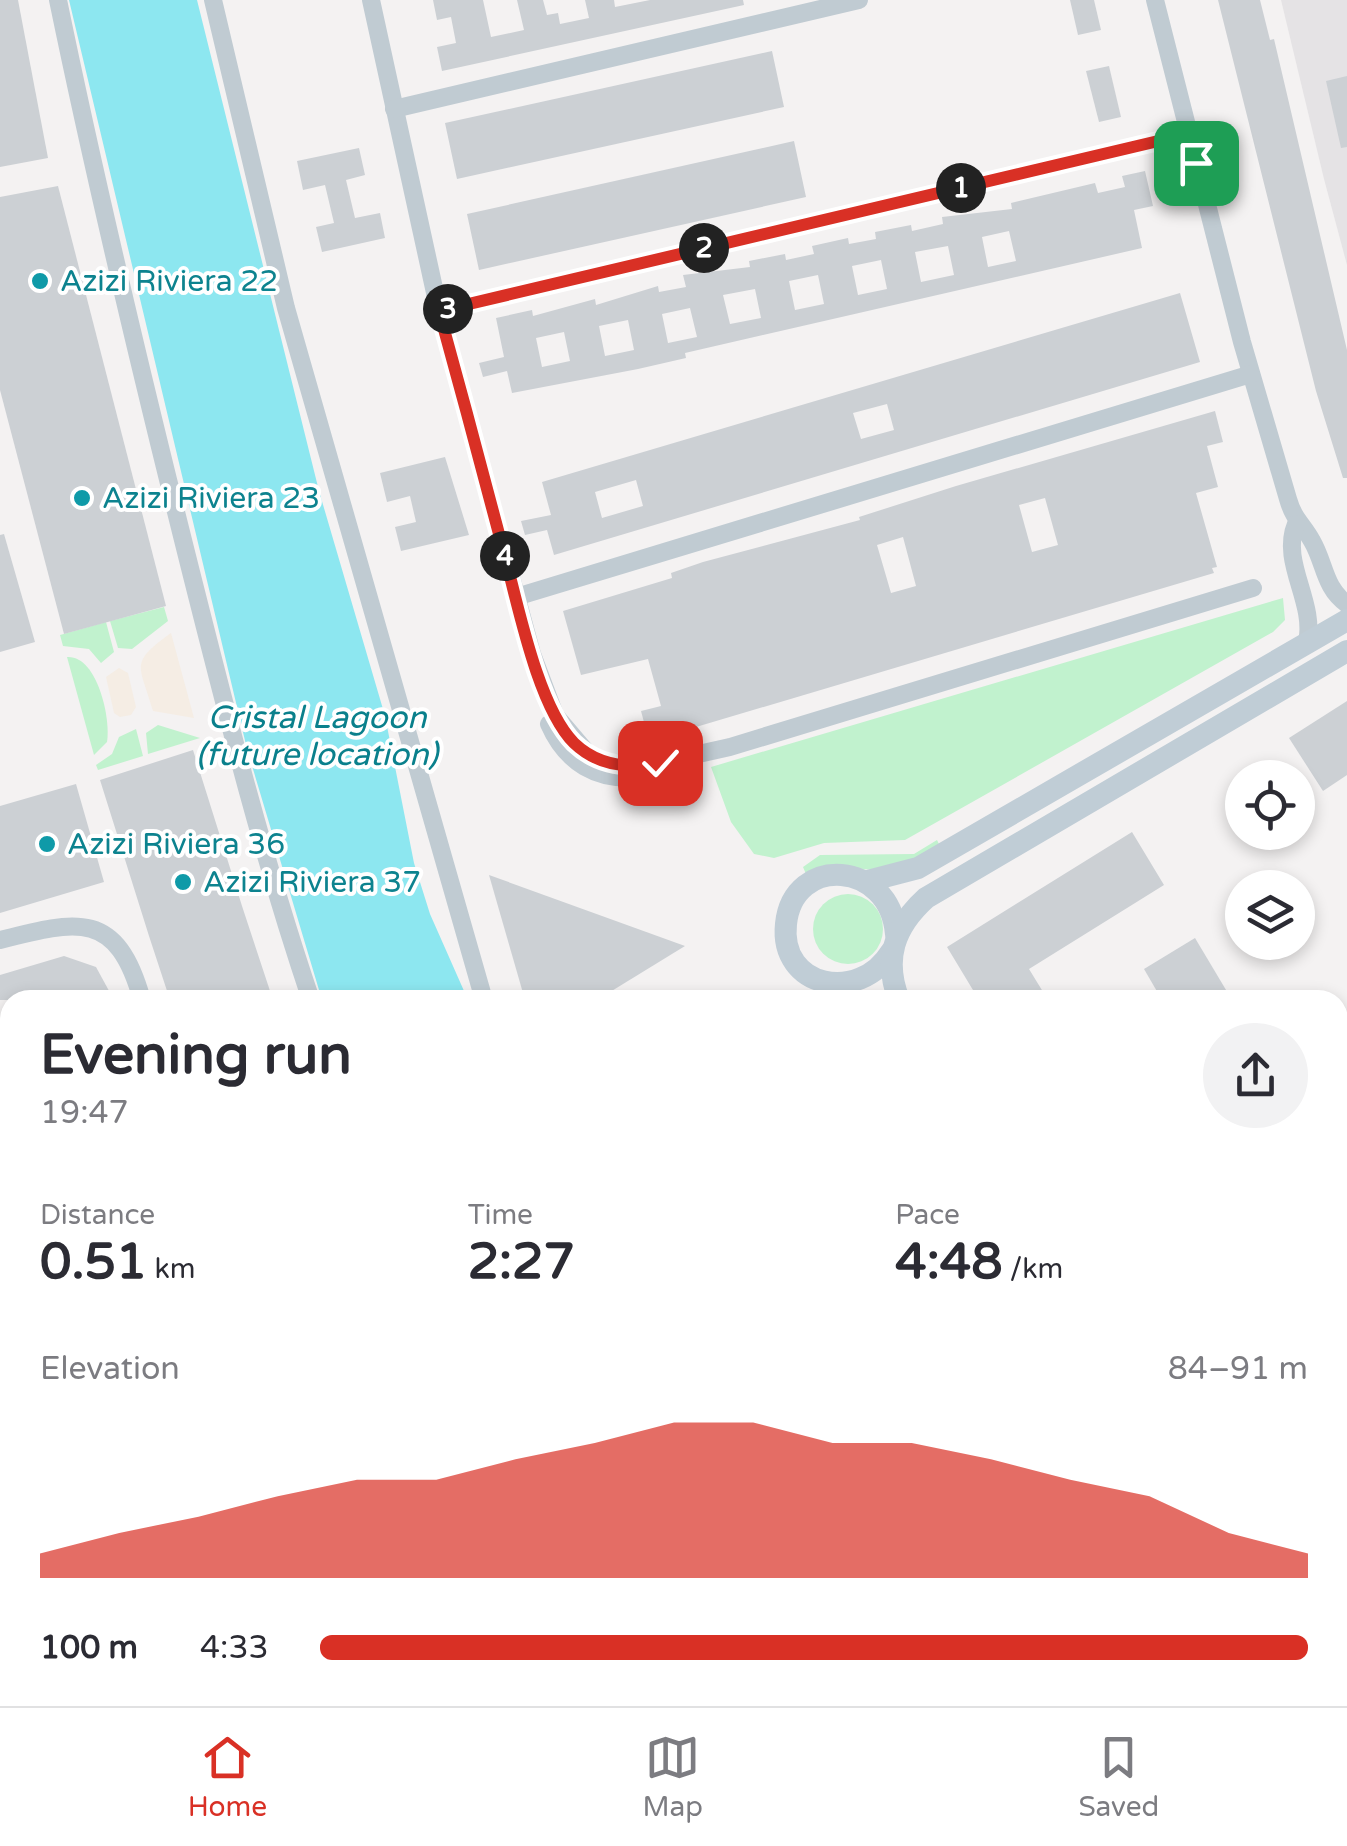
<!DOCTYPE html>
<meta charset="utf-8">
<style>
:root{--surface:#fff;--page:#f2f2f3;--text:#2b2b33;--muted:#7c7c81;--line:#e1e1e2;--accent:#d93025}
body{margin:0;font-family:"Varela Round",sans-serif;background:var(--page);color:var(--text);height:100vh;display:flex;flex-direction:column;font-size:38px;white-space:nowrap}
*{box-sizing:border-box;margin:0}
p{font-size:32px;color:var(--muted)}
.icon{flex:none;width:55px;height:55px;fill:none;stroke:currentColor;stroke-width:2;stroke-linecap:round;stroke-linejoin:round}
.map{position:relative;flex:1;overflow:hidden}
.details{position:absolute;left:0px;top:990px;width:1348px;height:718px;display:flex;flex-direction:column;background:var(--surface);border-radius:30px 30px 0 0;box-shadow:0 5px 15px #0003}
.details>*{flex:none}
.controls{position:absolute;left:1225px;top:760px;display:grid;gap:20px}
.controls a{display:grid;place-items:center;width:90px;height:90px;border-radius:50%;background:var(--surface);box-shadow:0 5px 15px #0003;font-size:50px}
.pin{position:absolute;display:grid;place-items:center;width:85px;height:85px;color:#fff;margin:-42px;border-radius:20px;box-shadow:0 5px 15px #0006}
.km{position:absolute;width:50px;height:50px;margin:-25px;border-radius:50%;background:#222;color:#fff;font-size:28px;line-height:50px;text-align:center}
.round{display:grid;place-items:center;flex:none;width:105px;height:105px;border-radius:52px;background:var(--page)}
.headline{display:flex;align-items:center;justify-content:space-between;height:170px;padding:0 40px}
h1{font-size:55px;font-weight:700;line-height:75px}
.figures{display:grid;grid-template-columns:repeat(3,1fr);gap:15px;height:170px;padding:10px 40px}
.figures div{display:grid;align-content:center}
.figures b{font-size:50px;font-weight:700}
.figures small{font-size:28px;font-weight:400}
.figures p{font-size:28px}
.chart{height:280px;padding:20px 40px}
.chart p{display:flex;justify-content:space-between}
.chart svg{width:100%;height:180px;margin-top:10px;fill:var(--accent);opacity:.7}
ul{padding:0 40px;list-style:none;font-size:32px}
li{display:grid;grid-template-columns:160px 120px 1fr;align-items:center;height:75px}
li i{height:25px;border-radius:12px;background:var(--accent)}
.menu{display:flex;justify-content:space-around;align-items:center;height:140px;border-top:2px solid var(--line);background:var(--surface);font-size:28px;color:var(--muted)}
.menu a{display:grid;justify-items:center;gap:5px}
.menu .active{color:var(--accent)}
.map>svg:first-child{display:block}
.education{fill:#e5e3e5}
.green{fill:#c1f2ce}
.sand{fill:#f5ede4}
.water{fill:#8de7f0}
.building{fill:#ccd0d4;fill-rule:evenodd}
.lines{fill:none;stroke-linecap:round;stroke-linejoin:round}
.street{stroke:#c0cbd2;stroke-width:18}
.secondary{stroke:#c0cdd6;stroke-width:22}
.route-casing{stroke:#fff;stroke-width:20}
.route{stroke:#d93025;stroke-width:12}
.culture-dot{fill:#0f9aa8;stroke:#fff;stroke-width:4}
.labels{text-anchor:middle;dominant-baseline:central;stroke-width:8;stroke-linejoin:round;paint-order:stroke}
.culture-label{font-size:30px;fill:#0d838f;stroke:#fff;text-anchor:start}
.water-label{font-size:32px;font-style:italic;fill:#0a808c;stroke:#fff}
</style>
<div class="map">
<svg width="1347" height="1706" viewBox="0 0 1347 1706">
<rect width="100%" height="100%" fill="#f4f2f2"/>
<polygon class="education" points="1281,0 1347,0 1347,265 1324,179"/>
<g class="green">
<polygon points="1283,598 1285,620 1273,632 905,840 824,843 774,858 754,854 731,822 711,767"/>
<polygon points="164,607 168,621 132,649 118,648 110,621"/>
<polygon points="106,622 114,652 101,663 89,649 63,646 60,635"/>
<path d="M67,657C97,655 111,718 107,742L94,755Z"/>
<polygon points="158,725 200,738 148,754 146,733"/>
<polygon points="136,729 143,756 98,770 96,765 112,754 119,737"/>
<path d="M937,840L940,846C923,857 900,871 879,870C843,869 847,861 806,874L803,867L820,855L914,854Z"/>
<circle cx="848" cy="929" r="35"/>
</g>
<g class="sand">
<path d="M171,633L194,718L153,711C140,664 128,664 171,633Z"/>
<polygon points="119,668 128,673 136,707 131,715 120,717 114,713 106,677"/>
</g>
<g class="water">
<polygon points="69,0 197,0 319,491 385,716 414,863 430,914 468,1000 322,1000 247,749"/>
<polygon points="613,1698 778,1698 782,1706 612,1706"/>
</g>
<g class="building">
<polygon points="0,0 18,0 48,158 0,167"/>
<polygon points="433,0 483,0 491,37 524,30 517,0 543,0 547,15 558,13 560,24 589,18 585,0 614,0 615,7 650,0 743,0 744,5 442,71 437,47 456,43 451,17 437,20"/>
<polygon points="1070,0 1094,0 1101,30 1078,35"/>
<polygon points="1218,0 1260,0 1270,40 1274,39 1347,350 1347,478 1343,478 1316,391"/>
<polygon points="772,51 784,107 457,179 445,123"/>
<polygon points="1109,66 1121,117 1099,122 1086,71"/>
<polygon points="1347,76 1347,147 1341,148 1326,81"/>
<polygon points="794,141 806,197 479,270 467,214"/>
<polygon points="359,148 365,175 346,180 355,218 380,213 385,238 322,252 316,227 334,223 325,185 303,190 297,161"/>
<path d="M1145,171L1153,206L1134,210L1142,248L685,353L686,358L638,369L512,393L507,371L483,377L479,363L504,357L496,318L532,310L533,316L595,299L596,305L658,286L659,292L686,287L683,275L750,267L749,261L785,254L786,260L814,254L812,246L848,238L849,244L876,239L875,232L911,225L912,231L943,224L942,217L1012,209L1011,203L1095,183L1098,193L1125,187L1122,176ZM1009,231L1016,261L988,267L982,237ZM948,246L954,275L921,282L915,252ZM881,260L887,289L858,295L852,266ZM818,275L824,304L795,310L789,281ZM755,289L761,318L730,324L723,295ZM690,308L697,337L668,343L662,314ZM628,320L634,350L605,356L599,326ZM564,332L570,361L542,367L536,338Z"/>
<polygon points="58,186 166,606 64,634 0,390 0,197"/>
<path d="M1180,293L1200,362L554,555L547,530L525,535L521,521L551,515L542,482ZM887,404L894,430L861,439L853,413ZM636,480L643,506L602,518L595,492Z"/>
<path d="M1215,411L1223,442L1207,446L1218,487L1196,493L1217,567L1212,568L1214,573L649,741L641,711L661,706L648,659L581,675L563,611L672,578L671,573L703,562L860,520L859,517L956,486ZM1045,498L1058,545L1032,552L1019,505ZM903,537L916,586L891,593L877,545Z"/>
<polygon points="445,457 469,535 401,551 395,527 416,522 410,496 387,502 380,473"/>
<polygon points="4,534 35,642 0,652 0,535"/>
<polygon points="1347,701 1347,775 1323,791 1289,738"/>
<polygon points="193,750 242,906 273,1000 170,1000 149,936 100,780"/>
<polygon points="76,784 104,882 0,913 0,806"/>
<polygon points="1132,832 1164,885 1029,969 1048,1000 979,1000 947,947"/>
<polygon points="489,875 685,946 597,1000 525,1000"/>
<polygon points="1195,938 1232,1000 1162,1000 1144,969"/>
<polygon points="64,956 96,967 114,1000 0,1000 0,975"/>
</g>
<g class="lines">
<g class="street">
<path d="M58,0C98,194 144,385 192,576C228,719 264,861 311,1000"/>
<polyline points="213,0 286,308 484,1000"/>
<polyline points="371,0 439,311 532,654 555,715 589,755 605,762 640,767 730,747 1253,588"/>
<path d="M1155,0L1242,342L1288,499C1294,520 1302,523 1312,541C1325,563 1324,588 1347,604"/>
<polyline points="394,109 859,0"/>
<polyline points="439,311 1188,134"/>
<path d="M1296,524C1280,562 1316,602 1307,642"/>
<polyline points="516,597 1251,374"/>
<path d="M549,724C566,763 597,781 639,777"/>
<path d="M0,940C78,920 117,910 142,1000"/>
<polyline points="1338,1398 1347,1391"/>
<polyline points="827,1698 832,1706"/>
<polyline points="399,1706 401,1698"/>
<polyline points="590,1706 591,1698"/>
</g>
<g class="secondary">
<polyline points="868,881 918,868 1347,620"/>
<path d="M891,952C859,1004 779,988 786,924C793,854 890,860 896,934"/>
<path d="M899,1000C883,959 894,927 926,898L1347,651"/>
<polyline points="0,1498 10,1523"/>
<polyline points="0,1577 5,1606"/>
<polyline points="1338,1675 1347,1689"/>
<polyline points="0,1677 10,1688"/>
<polyline points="29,1698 59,1698"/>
<polyline points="1321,1698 1327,1706"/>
</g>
</g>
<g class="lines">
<g class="route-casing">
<path id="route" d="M660,763C629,769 598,766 574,743C537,706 517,600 503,549C482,470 461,390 439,311L1188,134L1196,163"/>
</g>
<use href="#route" class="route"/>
</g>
<g class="culture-dot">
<circle cx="40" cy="281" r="10"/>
<circle cx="82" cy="498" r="10"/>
<circle cx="47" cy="844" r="10"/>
<circle cx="183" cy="882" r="10"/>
</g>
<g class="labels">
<g class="culture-label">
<text x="60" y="281">Azizi Riviera 22</text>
<text x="102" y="498">Azizi Riviera 23</text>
<text x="67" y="844">Azizi Riviera 36</text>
<text x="203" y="882">Azizi Riviera 37</text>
</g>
<g class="water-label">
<text x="317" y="718">Cristal Lagoon<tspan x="317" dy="37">(future location)</tspan></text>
</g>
</g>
</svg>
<div class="controls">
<a><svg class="icon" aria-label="locate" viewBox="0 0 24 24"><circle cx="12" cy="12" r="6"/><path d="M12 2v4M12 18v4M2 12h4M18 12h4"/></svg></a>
<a><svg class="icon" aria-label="layers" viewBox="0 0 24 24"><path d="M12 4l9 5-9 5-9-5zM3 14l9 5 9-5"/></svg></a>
</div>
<div class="pin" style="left:1196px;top:163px;background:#1e9e55"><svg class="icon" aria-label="arrive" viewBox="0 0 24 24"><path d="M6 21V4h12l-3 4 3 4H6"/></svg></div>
<div class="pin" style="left:660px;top:763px;background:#d93025"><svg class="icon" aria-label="check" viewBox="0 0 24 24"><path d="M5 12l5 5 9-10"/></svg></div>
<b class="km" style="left:961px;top:188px">1</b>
<b class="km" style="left:704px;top:248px">2</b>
<b class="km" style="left:448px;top:309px">3</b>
<b class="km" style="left:505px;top:556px">4</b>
<section class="details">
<div class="headline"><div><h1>Evening run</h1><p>19:47</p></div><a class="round"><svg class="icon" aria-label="share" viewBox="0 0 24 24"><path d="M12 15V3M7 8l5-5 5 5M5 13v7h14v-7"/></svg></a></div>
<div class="figures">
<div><p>Distance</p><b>0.51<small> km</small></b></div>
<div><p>Time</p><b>2:27</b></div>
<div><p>Pace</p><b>4:48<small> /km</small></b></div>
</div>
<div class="chart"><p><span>Elevation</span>84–91 m</p>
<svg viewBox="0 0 160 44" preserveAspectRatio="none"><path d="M0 44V38L10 33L20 29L30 24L40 20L50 20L60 15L70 11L80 6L90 6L100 11L110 11L120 15L130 20L140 24L150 33L160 38V44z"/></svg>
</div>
<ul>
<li><b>100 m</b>4:33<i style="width:100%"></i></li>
</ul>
</section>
</div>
<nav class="menu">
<a class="active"><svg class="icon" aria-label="home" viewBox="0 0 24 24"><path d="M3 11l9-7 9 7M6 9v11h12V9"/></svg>Home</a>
<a><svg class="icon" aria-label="map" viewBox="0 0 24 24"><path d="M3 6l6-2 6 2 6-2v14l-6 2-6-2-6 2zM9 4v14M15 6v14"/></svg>Map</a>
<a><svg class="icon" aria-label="saved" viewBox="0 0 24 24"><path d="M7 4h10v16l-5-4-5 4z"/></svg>Saved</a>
</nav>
